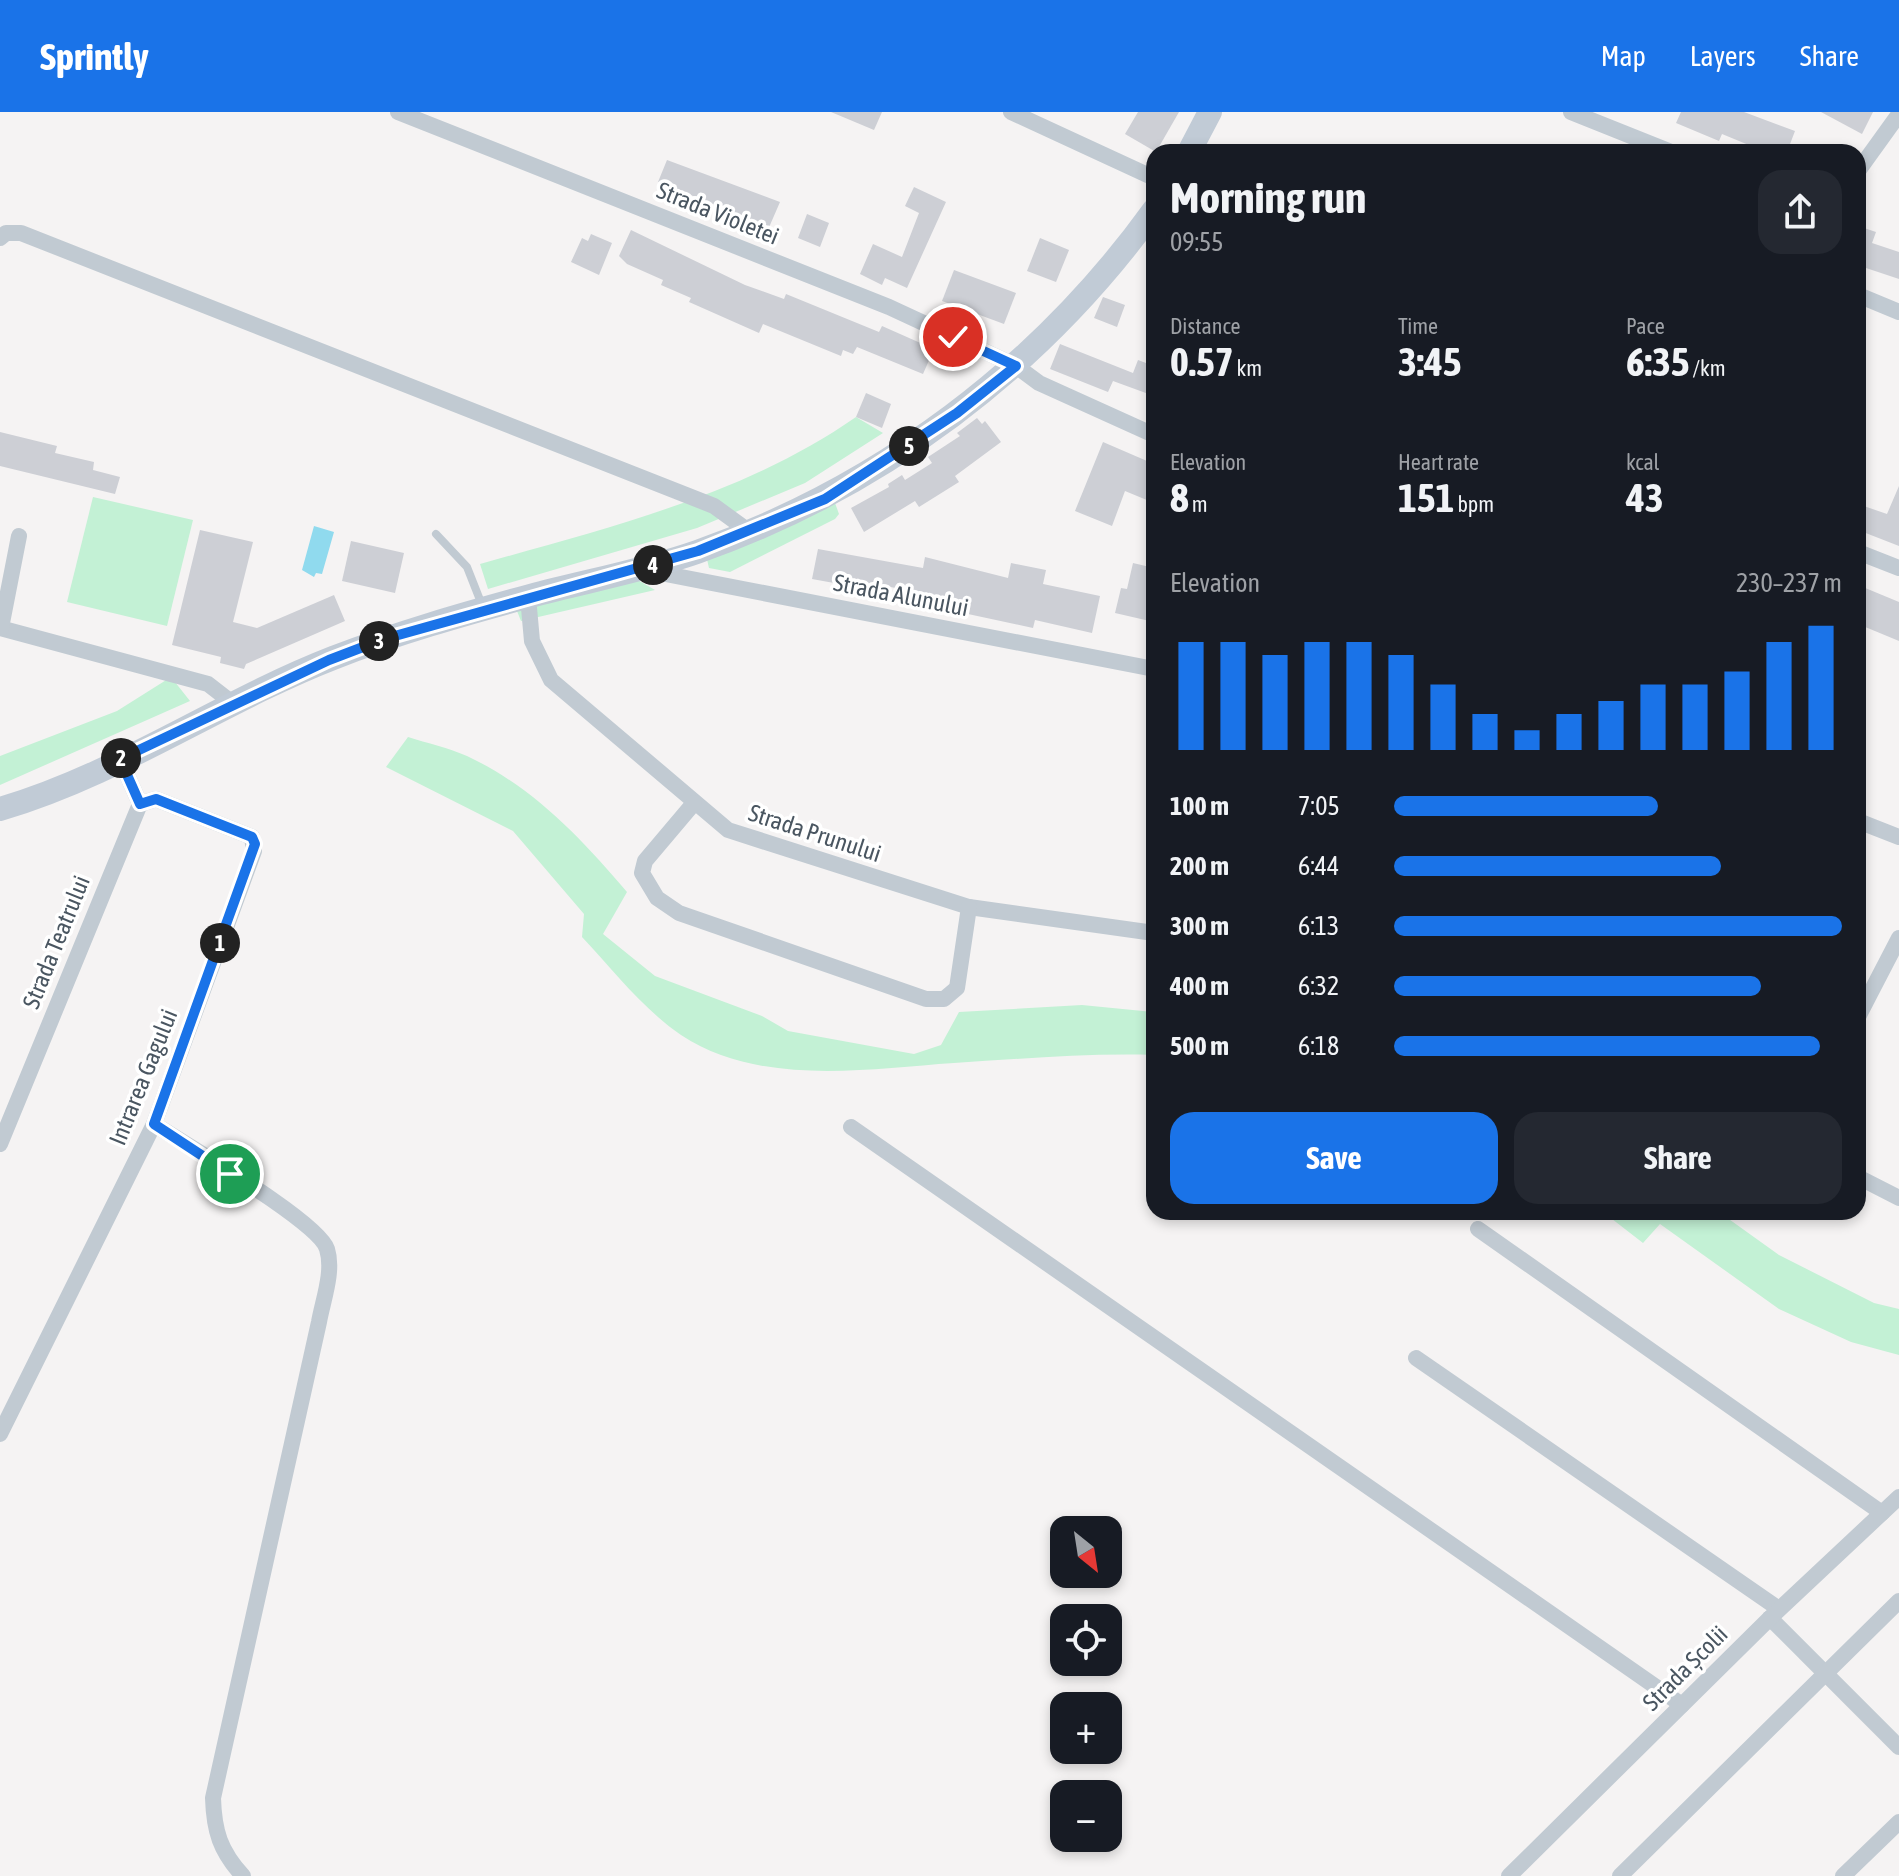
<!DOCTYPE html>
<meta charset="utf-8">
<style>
:root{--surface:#171b24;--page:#242831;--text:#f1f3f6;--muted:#9ea1a6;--accent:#1a73e8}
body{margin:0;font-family:"Asap Condensed",sans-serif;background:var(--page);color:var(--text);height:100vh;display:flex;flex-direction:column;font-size:30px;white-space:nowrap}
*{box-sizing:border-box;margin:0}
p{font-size:26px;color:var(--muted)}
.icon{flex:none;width:44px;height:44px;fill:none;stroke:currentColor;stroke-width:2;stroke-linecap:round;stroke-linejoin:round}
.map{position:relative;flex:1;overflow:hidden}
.details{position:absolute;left:1146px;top:32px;width:720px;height:1076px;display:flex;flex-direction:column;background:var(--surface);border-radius:24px;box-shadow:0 4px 12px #0003}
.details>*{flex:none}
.needle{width:52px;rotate:150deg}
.buttons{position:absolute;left:1050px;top:1404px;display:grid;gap:16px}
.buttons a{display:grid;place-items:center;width:72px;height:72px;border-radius:16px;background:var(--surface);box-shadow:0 4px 12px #0003;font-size:40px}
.pin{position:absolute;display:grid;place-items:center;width:68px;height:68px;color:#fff;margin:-34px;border:4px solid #fff;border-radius:50%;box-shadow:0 2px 8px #0007}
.km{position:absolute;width:40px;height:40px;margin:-20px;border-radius:50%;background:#222;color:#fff;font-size:22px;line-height:40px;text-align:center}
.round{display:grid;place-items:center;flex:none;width:84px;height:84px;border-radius:24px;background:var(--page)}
.headline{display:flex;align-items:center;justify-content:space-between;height:136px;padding:0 24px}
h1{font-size:44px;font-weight:700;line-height:60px}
.metrics{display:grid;grid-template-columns:repeat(3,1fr);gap:12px;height:136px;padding:8px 24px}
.metrics div{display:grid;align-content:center}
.metrics b{font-size:40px;font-weight:700}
.metrics small{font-size:22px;font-weight:400}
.metrics p{font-size:22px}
.chart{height:224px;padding:16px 24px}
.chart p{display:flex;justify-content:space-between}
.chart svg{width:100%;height:144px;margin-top:8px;stroke:var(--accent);stroke-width:6}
.primary-button{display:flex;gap:16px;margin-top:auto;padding:16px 24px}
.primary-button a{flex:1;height:92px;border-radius:24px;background:var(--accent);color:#fff;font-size:32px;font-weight:700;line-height:92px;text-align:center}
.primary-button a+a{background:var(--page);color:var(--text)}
ul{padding:0 24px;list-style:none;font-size:26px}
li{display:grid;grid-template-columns:128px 96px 1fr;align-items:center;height:60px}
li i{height:20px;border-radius:10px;background:var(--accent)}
header{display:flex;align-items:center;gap:48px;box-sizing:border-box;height:112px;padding:0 40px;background:var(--accent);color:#fff}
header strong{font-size:38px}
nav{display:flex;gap:44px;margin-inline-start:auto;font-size:28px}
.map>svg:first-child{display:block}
.green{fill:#c3f1d5}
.water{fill:#90daee}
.building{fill:#cdcfd5}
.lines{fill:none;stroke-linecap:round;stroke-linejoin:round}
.lane{stroke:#c1cad2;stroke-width:8}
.street{stroke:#c1cad2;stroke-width:16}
.secondary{stroke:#c1cbd6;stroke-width:24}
.route-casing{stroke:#fff;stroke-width:16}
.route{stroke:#1a73e8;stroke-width:10}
.labels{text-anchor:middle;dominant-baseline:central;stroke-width:7;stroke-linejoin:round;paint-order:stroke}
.street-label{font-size:24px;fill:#4a5661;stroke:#fff}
</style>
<header>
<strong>Sprintly</strong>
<nav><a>Map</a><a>Layers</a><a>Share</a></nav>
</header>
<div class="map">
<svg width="1899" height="1764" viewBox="0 0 1899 1764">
<rect width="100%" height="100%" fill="#f5f3f3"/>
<g class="green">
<path d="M856,305L883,321L805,371L697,416L488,477L480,452C608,416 746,382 856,305Z"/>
<polygon points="93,385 193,408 167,514 67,490"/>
<polygon points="835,391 839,402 835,407 730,460 709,456 706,443"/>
<polygon points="629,463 655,478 521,509 513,489"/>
<polygon points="171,565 190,589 0,673 0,644 117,599"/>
<path d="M408,625C427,631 449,636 467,644C533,675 581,726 627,780L603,822L655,864L762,904L788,919L914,942L941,933L959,900L1082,893L1153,900L1154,943C1088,941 1020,947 954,951C865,957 760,975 681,923C643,897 613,858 582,825L584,802L513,719L386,655Z"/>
<polygon points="1603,1100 1719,1100 1779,1143 1874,1191 1899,1197 1899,1243 1851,1230 1779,1197 1660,1112 1643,1131"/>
</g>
<polygon class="water" points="314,414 334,420 322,462 316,461 314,465 302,458"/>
<g class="building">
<polygon points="831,0 882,0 874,18"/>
<polygon points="1138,0 1179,0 1156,40 1125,22"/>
<polygon points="1681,0 1744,0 1795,19 1787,40 1755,40 1756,36 1722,22 1719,29 1676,11"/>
<polygon points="1821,0 1873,0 1862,22"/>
<polygon points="667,48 780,90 767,120 746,111 748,106 658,70"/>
<polygon points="914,75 946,90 907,176 885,166 882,173 860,162 873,132 902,145 919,101 905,94"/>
<polygon points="807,102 829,111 820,135 798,126"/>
<polygon points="1858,114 1876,120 1872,131 1899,140 1899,167 1863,155 1858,163"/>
<polygon points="631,118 745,173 784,187 786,182 879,220 882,214 934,237 923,262 857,235 853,242 843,238 841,244 763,212 759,221 689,190 691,186 661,173 663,168 627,152 619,144"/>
<polygon points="591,122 612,131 599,163 571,150 582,126 588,129"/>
<polygon points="1040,126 1069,138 1056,170 1027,159"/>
<polygon points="954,158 1016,181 1004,212 942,189"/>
<polygon points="1103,185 1125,193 1117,215 1094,206"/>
<polygon points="1060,232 1133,261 1138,248 1154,254 1154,284 1113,269 1108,280 1050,257"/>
<polygon points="866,281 891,292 882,316 856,305"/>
<polygon points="977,306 982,312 985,309 1001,330 955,364 959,370 919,395 915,389 864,420 851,396 889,375 888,372 902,363 905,368 932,351 928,345 960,324 957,321"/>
<polygon points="0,320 57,334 55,341 94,350 93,358 120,365 115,382 0,354"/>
<polygon points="1103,330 1154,352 1154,391 1125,379 1112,414 1075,399"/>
<polygon points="1899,374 1899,434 1858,418 1858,392 1887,402"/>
<polygon points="200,418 253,430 233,510 257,516 334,483 345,509 246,552 244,557 220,551 221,545 172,533"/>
<polygon points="351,429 404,441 395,481 342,469"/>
<polygon points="818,437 923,456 925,445 1008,466 1011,451 1046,458 1043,472 1100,484 1092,521 1035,508 1033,516 968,502 933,492 935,486 891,475 889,487 866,483 867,477 812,467"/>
<polygon points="1133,451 1154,456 1154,510 1115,501 1121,476 1127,477"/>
<polygon points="1858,473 1899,490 1899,529 1858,512"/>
</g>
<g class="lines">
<polyline class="lane" points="436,422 467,455 482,493"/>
<g class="street">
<polyline points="398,0 889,195 1016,254 1039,271 1154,323"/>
<polyline points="1011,0 1154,66"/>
<polyline points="1571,0 1671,40"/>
<polyline points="1858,59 1899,2"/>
<polyline points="0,126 6,121 21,121 714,394 747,418"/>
<polyline points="1858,183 1899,200"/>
<polyline points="1858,440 1899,456"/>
<polyline points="645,458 1154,557"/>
<polyline points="528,485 532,529 551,568 728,718 969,795 1154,821"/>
<polyline points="0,516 208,572 235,593"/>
<polyline points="1,516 19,424"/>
<polyline points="694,691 645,749 642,761 657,786 679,801 926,887 944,887 957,876 969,795"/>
<polyline points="1858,709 1899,725"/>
<polyline points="1858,905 1899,826"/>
<path d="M154,1012C184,1032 319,1110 327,1137C334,1159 323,1188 319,1210L213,1686C214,1719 220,1739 243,1764"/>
<polyline points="851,1015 1682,1593"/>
<polyline points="0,1032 140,692 120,647"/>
<polyline points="1858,1065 1899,1086"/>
<polyline points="1478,1117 1882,1401"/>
<polyline points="1416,1246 1779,1497"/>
<polyline points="0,1322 154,1012 254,739 252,725 156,687 140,692"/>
<polyline points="1770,1506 1899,1635"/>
<polyline points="1509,1764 1770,1506 1899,1385"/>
<polyline points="1620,1764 1899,1489"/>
<polyline points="1843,1764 1899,1710"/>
</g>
<g class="secondary">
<polyline points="1189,40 1210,0"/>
<path d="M0,697C117,663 220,590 333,546C397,521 464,502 530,484C586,469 643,459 697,440C881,375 1040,256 1154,98"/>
</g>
</g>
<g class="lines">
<g class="route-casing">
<polyline id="route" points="230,1062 154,1012 255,732 252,725 156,687 140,692 120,647 329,548 384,527 698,439 825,387 957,301 1016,254 953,225"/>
</g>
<use href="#route" class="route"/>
</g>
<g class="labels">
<g class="street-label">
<text transform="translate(718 101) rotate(22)">Strada Violetei</text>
<text transform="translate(901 483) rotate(11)">Strada Alunului</text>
<text transform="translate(815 721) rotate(18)">Strada Prunului</text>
<text transform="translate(56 830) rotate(-68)">Strada Teatrului</text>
<text transform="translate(143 965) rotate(-68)">Intrarea Gagului</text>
<text transform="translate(1685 1556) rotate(-45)">Strada Școlii</text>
</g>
</g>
</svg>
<div class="buttons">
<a><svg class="needle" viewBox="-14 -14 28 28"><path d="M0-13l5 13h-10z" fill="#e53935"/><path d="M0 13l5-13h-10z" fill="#9ea1a6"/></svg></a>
<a><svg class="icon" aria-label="locate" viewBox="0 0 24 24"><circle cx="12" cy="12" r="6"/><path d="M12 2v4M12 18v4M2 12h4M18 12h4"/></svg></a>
<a>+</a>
<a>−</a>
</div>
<div class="pin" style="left:230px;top:1062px;background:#1e9e55"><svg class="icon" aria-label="arrive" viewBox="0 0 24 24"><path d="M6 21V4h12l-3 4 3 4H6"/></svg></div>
<div class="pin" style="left:953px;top:225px;background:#d93025"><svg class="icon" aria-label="check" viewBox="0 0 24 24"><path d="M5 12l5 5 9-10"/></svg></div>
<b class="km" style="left:220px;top:831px">1</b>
<b class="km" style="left:121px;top:646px">2</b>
<b class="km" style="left:379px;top:529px">3</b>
<b class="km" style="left:653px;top:453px">4</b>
<b class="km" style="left:909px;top:334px">5</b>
<section class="details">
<div class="headline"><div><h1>Morning run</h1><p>09:55</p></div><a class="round"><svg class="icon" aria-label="share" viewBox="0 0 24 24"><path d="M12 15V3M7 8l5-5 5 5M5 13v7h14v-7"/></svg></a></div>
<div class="metrics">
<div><p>Distance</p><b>0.57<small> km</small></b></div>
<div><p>Time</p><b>3:45</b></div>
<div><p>Pace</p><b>6:35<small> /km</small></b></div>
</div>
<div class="metrics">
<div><p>Elevation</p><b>8<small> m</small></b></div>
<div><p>Heart rate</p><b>151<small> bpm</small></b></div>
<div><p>kcal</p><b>43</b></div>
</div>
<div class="chart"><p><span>Elevation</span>230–237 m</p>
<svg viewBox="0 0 160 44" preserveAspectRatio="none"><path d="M5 44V11M15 44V11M25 44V15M35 44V11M45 44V11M55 44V15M65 44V24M75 44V33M85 44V38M95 44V33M105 44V29M115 44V24M125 44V24M135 44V20M145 44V11M155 44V6"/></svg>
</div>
<ul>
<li><b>100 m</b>7:05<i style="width:59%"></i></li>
<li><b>200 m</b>6:44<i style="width:73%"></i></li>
<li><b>300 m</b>6:13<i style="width:100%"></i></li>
<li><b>400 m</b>6:32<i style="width:82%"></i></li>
<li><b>500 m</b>6:18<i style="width:95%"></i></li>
</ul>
<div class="primary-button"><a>Save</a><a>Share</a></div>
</section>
</div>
